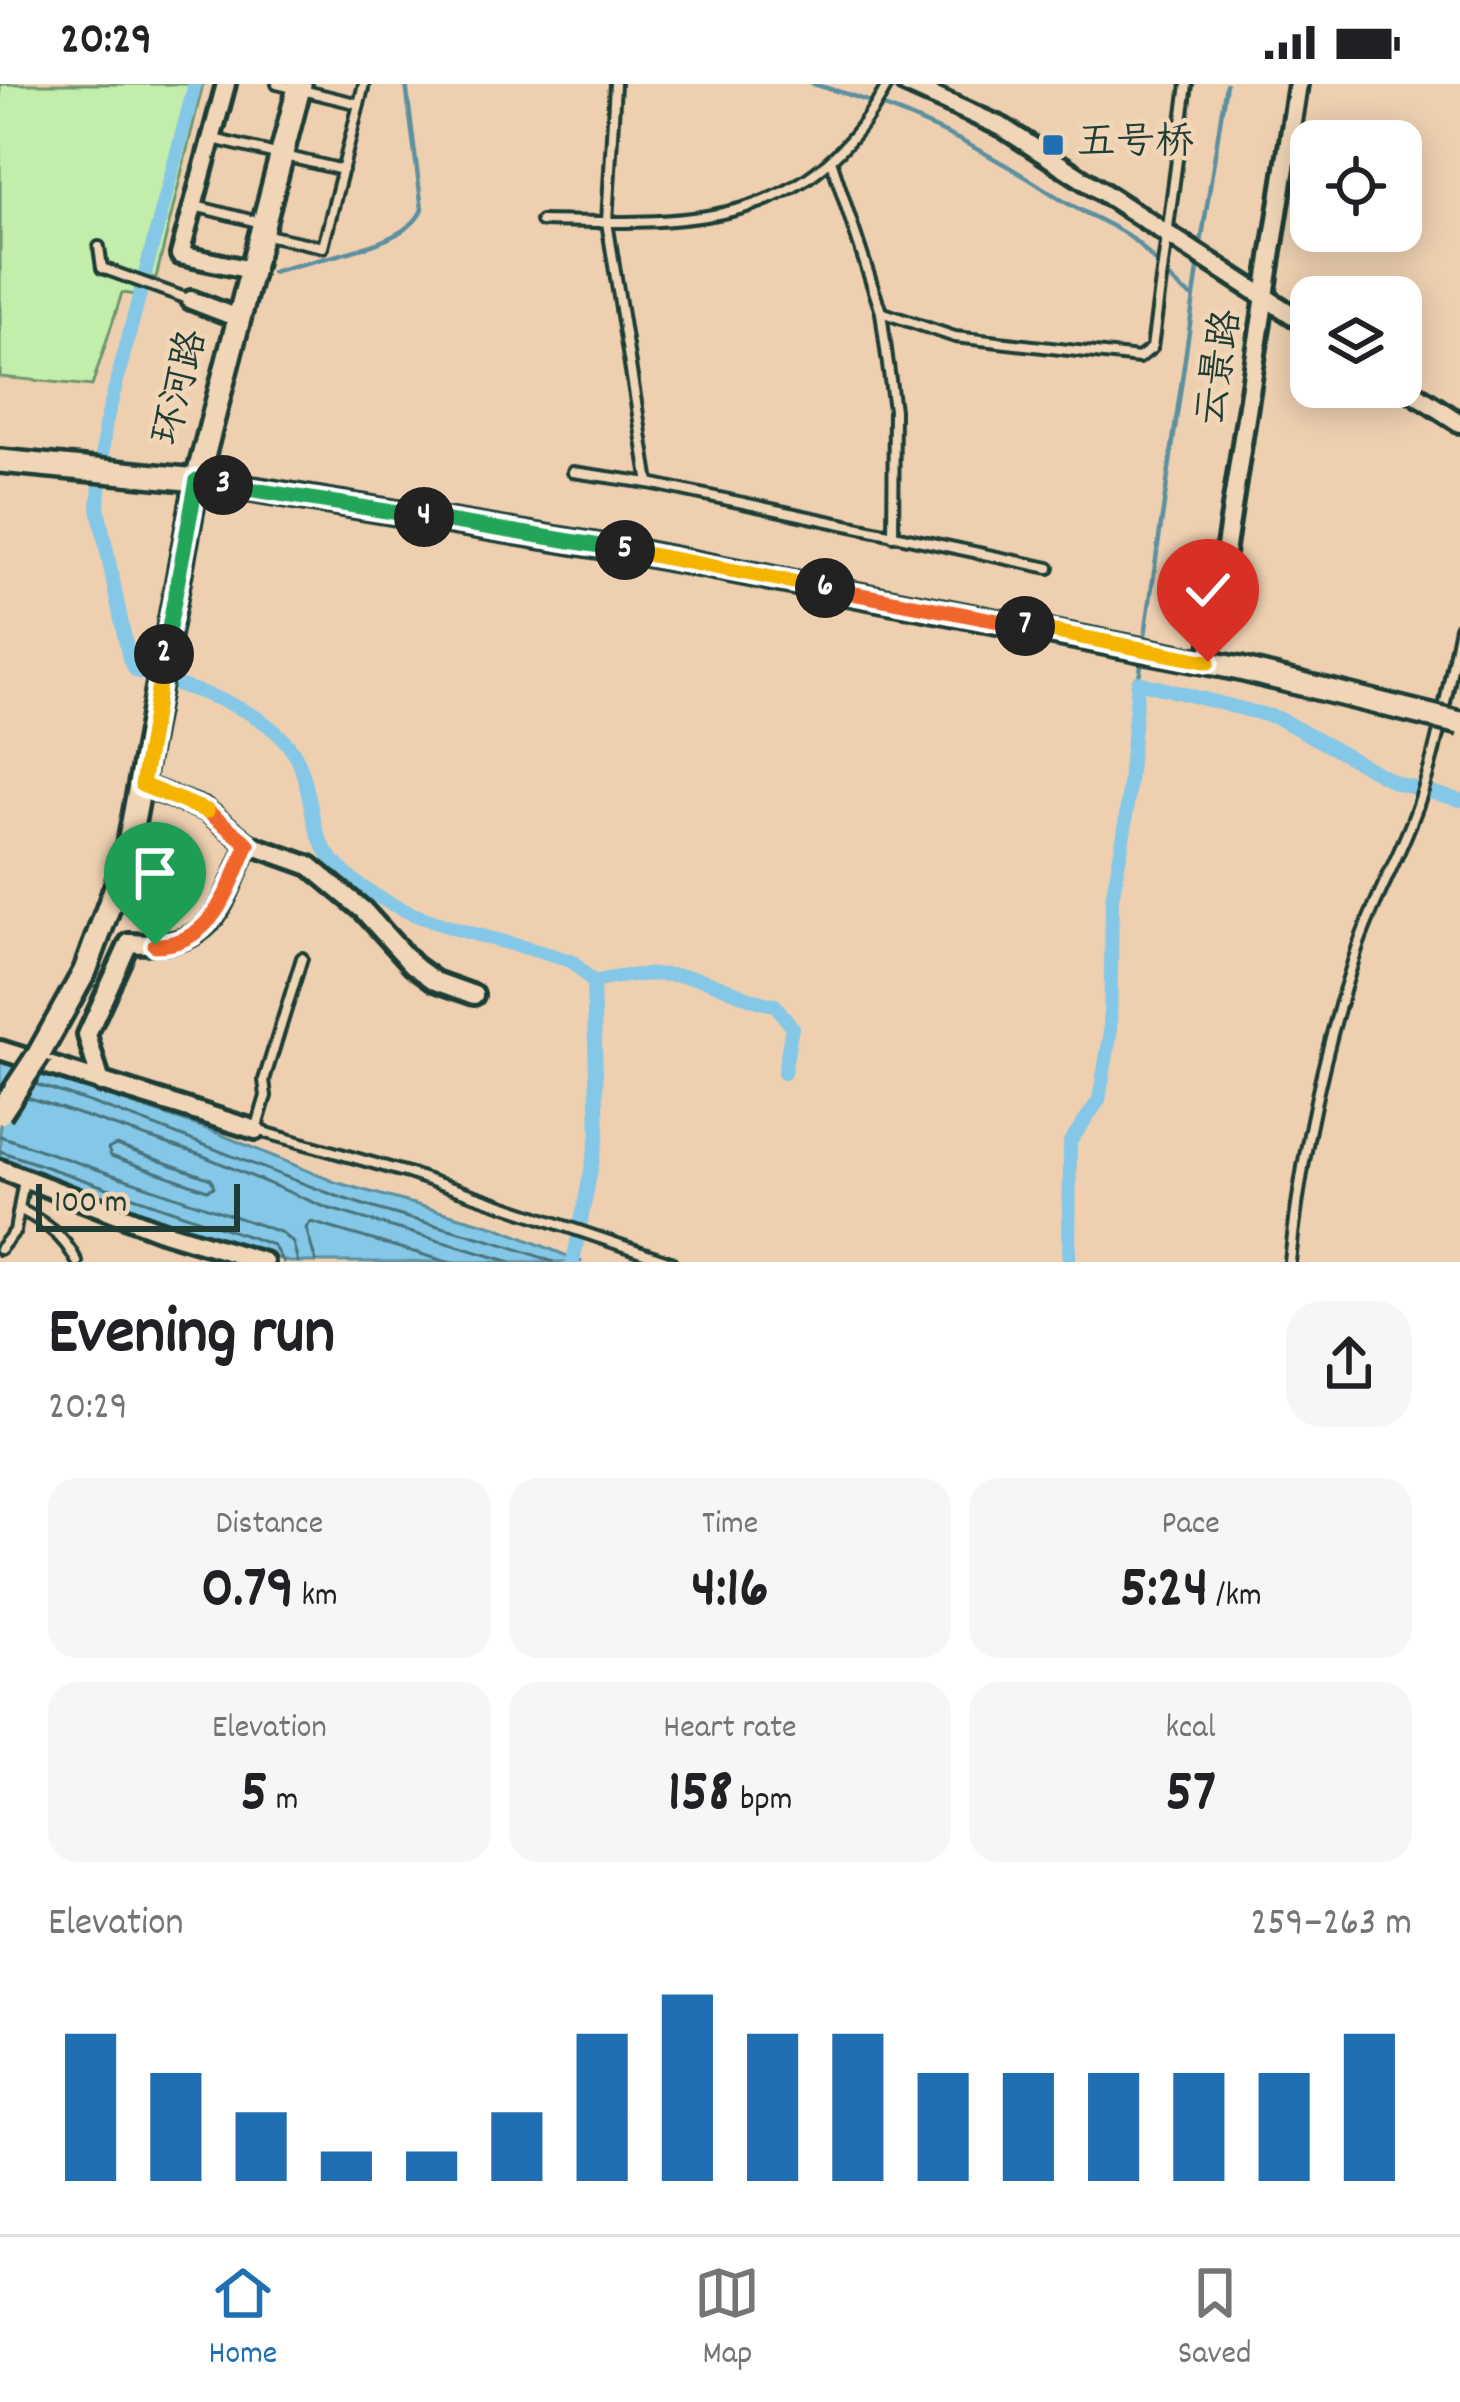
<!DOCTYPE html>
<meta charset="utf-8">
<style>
:root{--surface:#fff;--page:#f6f6f6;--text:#202124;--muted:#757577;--line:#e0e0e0;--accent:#1f6fb2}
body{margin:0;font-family:Dekko,"LXGW WenKai TC",sans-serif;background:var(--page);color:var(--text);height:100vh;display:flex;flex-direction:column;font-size:45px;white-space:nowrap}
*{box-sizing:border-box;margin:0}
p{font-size:39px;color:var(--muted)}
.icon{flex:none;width:66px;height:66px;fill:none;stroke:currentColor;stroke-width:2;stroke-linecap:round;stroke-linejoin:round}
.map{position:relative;height:1178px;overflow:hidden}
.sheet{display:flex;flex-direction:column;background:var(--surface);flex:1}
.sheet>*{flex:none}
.fabs{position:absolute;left:1290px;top:36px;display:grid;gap:24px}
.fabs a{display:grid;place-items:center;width:132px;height:132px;border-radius:24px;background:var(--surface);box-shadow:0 6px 30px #0003;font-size:60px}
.scale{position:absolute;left:36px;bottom:30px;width:204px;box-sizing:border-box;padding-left:12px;border:6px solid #1f3d34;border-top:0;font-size:33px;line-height:42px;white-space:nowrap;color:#1f3d34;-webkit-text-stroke:9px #f0d6b7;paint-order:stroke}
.pin{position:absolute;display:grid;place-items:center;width:102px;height:102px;color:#fff;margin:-123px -51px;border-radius:50% 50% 50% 0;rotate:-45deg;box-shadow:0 0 12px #0007}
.pin .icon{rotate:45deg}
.km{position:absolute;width:60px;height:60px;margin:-30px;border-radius:50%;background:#222;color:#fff;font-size:33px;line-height:60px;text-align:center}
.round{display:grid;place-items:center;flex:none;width:126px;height:126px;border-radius:36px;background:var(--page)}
.head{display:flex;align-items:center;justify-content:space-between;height:204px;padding:0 48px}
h1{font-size:66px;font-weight:700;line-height:90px}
.metrics{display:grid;grid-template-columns:repeat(3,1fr);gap:18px;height:204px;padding:12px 48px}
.metrics div{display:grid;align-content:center;border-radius:30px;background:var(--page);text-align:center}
.metrics b{font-size:60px;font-weight:700}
.metrics small{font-size:33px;font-weight:400}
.metrics p{font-size:33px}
.chart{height:336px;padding:24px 48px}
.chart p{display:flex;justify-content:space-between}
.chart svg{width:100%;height:216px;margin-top:12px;stroke:var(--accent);stroke-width:6}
.status{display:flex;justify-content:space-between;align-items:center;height:84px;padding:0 60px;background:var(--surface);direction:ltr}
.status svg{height:33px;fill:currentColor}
.tab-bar{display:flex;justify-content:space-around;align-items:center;height:168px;border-top:3px solid var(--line);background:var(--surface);font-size:33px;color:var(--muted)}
.tab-bar a{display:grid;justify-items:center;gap:6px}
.tab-bar .active{color:var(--accent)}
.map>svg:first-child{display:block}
.green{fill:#c2edaa;stroke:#70956f;stroke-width:3}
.water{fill:#85c7e6;stroke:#5c909f;stroke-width:3}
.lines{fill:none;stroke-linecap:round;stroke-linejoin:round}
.shore{stroke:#48747b;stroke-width:3}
.stream{stroke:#5c909f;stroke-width:4.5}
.canal{stroke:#85c7e6;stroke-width:14}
.lane-casing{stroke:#1f3d34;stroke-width:16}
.street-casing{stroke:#1f3d34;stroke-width:26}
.secondary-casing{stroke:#1f3d34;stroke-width:30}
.lane{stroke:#f0d6b7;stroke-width:8}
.street{stroke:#f0d6b7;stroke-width:16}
.secondary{stroke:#f0d6b7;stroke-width:21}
.secondary-bridge-casing{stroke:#1f3d34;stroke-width:30;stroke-linecap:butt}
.secondary-bridge{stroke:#f0d6b7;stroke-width:21}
.split-1-casing{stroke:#fff;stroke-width:24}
.split-2-casing{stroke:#fff;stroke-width:24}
.split-3-casing{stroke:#fff;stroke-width:24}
.split-4-casing{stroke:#fff;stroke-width:24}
.split-5-casing{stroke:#fff;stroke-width:24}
.split-6-casing{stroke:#fff;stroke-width:24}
.split-7-casing{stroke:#fff;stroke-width:24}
.split-8-casing{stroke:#fff;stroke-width:24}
.split-1{stroke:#f0652b;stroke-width:15}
.split-2{stroke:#f5b400;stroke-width:15}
.split-3{stroke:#22a559;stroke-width:15}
.split-4{stroke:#22a559;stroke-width:15}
.split-5{stroke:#22a559;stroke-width:15}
.split-6{stroke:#f5b400;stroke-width:15}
.split-7{stroke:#f0652b;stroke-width:15}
.split-8{stroke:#f5b400;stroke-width:15}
.poi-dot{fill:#1f6fb2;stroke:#f0d6b7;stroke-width:4.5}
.labels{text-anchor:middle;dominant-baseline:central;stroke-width:9;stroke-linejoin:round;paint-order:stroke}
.poi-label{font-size:39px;fill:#1f3d34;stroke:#f0d6b7;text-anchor:start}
.street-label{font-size:39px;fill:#1f3d34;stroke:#f0d6b7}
</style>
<div class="status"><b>20:29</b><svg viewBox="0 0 49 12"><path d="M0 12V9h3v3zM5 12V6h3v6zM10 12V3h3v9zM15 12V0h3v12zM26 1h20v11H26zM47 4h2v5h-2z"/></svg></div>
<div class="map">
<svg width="1460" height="1178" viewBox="0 0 1460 1178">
<rect width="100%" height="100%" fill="#eed0b1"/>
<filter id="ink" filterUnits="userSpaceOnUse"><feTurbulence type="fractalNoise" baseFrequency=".00833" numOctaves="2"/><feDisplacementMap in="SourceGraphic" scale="24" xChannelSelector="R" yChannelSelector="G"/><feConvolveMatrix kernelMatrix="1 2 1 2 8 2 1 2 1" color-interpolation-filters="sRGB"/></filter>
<g filter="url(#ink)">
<polygon class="green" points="0,0 203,0 156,194 150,193 142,212 122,209 92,302 0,293"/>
<polygon class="water" points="0,976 210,1046 335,1098 496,1143 582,1178 289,1178 112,1121 0,1078"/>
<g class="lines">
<g class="shore">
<path d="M35,1000C136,1032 232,1073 331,1110C404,1137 481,1149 553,1178"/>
<polyline points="27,1013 201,1071 327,1124 511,1178"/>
<polyline points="0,1052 280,1148 293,1159 298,1178"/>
<polygon points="116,1061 211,1095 214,1103 207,1106 111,1072 108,1065"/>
<polyline points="0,1067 273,1161 283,1178"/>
<polyline points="316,1178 306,1144 311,1138 448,1178"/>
</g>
<g class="stream">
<path d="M813,0C902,24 978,61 1054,111C1076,126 1103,136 1127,151C1153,168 1165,197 1193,213"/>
<polyline points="1200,166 1226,0"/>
<path d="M272,188C311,175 409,163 422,125L406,0"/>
<polyline points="1144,558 1199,178"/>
<polyline points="1138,598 1142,576"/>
</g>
<g class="canal">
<path d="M195,0L105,342L98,424L129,575L136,587C192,607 282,624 302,687C312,716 311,749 331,774C386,841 496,851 573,878L593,898L598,1050L573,1178"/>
<path d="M593,898C624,890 664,888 696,894C724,900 746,917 775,921L792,943L784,989"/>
<polyline points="1069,1178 1070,1058 1099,1016 1110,953 1112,815 1125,744 1138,598 1278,634 1396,699 1460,716"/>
</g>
<g class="lane-casing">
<g id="lane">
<polyline points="277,0 359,20"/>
<polyline points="615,0 607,138 649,399"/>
<polyline points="213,55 343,86"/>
<polyline points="832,79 881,228 894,326 893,452"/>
<polyline points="195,122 262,139"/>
<path d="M541,137C689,140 809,147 888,0"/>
<polyline points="262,150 323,163 364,0"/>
<polyline points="99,163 102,184 191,216"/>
<polyline points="881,228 955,253 1139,274 1152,264 1187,0"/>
<polyline points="573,388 649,399 1049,484"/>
<polyline points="302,874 264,996 266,1012 256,1046 408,1089 671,1178"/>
<path d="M21,1126C46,1139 64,1152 77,1178"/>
<polyline points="0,1165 15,1147 24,1096"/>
<path d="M1290,1178C1301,1071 1324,967 1357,865C1374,815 1401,770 1418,721C1438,664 1448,603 1460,543"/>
</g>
</g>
<g class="street-casing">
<g id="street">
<polyline points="226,0 180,171 251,186"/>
<polyline points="906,0 1002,43 1311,243"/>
<polyline points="191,216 238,234"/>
<polyline points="1401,301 1460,339"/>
<polyline points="1208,578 1298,0"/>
<polyline points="141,701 206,726 248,760 310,782 363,826 413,881 435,897 474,911"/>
<polyline points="0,966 256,1046"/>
<path d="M101,999L87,951L129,859C214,866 218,830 248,760"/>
<polyline points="0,1085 161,1147 264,1178"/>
</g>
</g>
<g class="secondary-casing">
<g id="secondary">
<polyline points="0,377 197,396 641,469 1240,585"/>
<polyline points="39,970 85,887 126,776 197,396 300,0"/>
</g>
</g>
<use href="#lane" class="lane"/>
<use href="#street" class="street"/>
<use href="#secondary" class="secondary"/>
<g class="secondary-bridge-casing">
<g id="secondary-bridge">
<polyline points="1240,585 1460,639"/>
<polyline points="0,1029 39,970"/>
</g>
</g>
<use href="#secondary-bridge" class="secondary-bridge"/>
</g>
</g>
<g class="lines" filter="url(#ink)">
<g class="split-1-casing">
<path id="split-1" d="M155,861C212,861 228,806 248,760L207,727"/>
</g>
<g class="split-2-casing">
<polyline id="split-2" points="164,570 142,701 207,727"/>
</g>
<g class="split-3-casing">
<polyline id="split-3" points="164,570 197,396 223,401"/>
</g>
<g class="split-4-casing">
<polyline id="split-4" points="223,401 424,433"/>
</g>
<g class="split-5-casing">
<polyline id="split-5" points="424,433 625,466"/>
</g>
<g class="split-6-casing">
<polyline id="split-6" points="625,466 825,504"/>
</g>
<g class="split-7-casing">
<polyline id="split-7" points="825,504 1025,542"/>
</g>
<g class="split-8-casing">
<polyline id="split-8" points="1025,542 1208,578"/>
</g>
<use href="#split-1" class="split-1"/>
<use href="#split-2" class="split-2"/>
<use href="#split-3" class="split-3"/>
<use href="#split-4" class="split-4"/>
<use href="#split-5" class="split-5"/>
<use href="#split-6" class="split-6"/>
<use href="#split-7" class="split-7"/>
<use href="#split-8" class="split-8"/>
</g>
<rect class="poi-dot" x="1041" y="49" width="24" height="24" rx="6"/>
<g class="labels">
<g class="poi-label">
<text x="1077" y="61">五号桥</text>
</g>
<g class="street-label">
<text transform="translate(1222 284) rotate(-81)">云景路</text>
<text transform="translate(183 304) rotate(-76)">环河路</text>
</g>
</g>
</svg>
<div class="fabs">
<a><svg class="icon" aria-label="locate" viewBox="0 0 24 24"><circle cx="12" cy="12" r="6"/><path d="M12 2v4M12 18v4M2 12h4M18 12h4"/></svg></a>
<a><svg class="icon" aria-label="layers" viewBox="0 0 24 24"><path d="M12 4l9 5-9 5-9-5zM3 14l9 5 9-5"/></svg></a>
</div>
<div class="scale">100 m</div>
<div class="pin" style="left:155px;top:861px;background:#1e9e55"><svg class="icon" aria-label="arrive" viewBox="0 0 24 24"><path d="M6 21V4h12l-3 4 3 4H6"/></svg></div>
<div class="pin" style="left:1208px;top:578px;background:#d93025"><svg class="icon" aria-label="check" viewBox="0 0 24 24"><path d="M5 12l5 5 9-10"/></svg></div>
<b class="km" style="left:164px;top:570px">2</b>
<b class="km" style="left:223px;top:401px">3</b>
<b class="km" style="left:424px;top:433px">4</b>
<b class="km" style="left:625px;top:466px">5</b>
<b class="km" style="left:825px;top:504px">6</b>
<b class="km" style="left:1025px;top:542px">7</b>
</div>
<section class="sheet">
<div class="head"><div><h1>Evening run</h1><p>20:29</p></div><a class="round"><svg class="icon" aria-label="share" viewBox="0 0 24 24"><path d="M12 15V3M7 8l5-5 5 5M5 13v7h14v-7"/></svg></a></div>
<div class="metrics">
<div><p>Distance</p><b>0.79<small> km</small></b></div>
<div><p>Time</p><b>4:16</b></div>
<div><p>Pace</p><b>5:24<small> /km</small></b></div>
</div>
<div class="metrics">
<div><p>Elevation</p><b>5<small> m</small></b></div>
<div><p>Heart rate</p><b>158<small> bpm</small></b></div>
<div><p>kcal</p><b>57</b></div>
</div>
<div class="chart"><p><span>Elevation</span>259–263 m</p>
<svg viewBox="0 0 160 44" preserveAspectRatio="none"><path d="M5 44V14M15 44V22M25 44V30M35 44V38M45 44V38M55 44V30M65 44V14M75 44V6M85 44V14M95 44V14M105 44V22M115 44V22M125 44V22M135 44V22M145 44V22M155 44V14"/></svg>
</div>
</section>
<nav class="tab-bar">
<a class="active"><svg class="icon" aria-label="home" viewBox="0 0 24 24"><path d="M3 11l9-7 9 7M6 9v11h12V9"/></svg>Home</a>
<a><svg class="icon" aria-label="map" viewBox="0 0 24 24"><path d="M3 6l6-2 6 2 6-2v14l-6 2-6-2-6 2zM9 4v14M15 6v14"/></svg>Map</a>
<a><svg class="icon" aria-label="saved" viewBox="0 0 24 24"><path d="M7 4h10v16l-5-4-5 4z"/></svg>Saved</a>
</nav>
